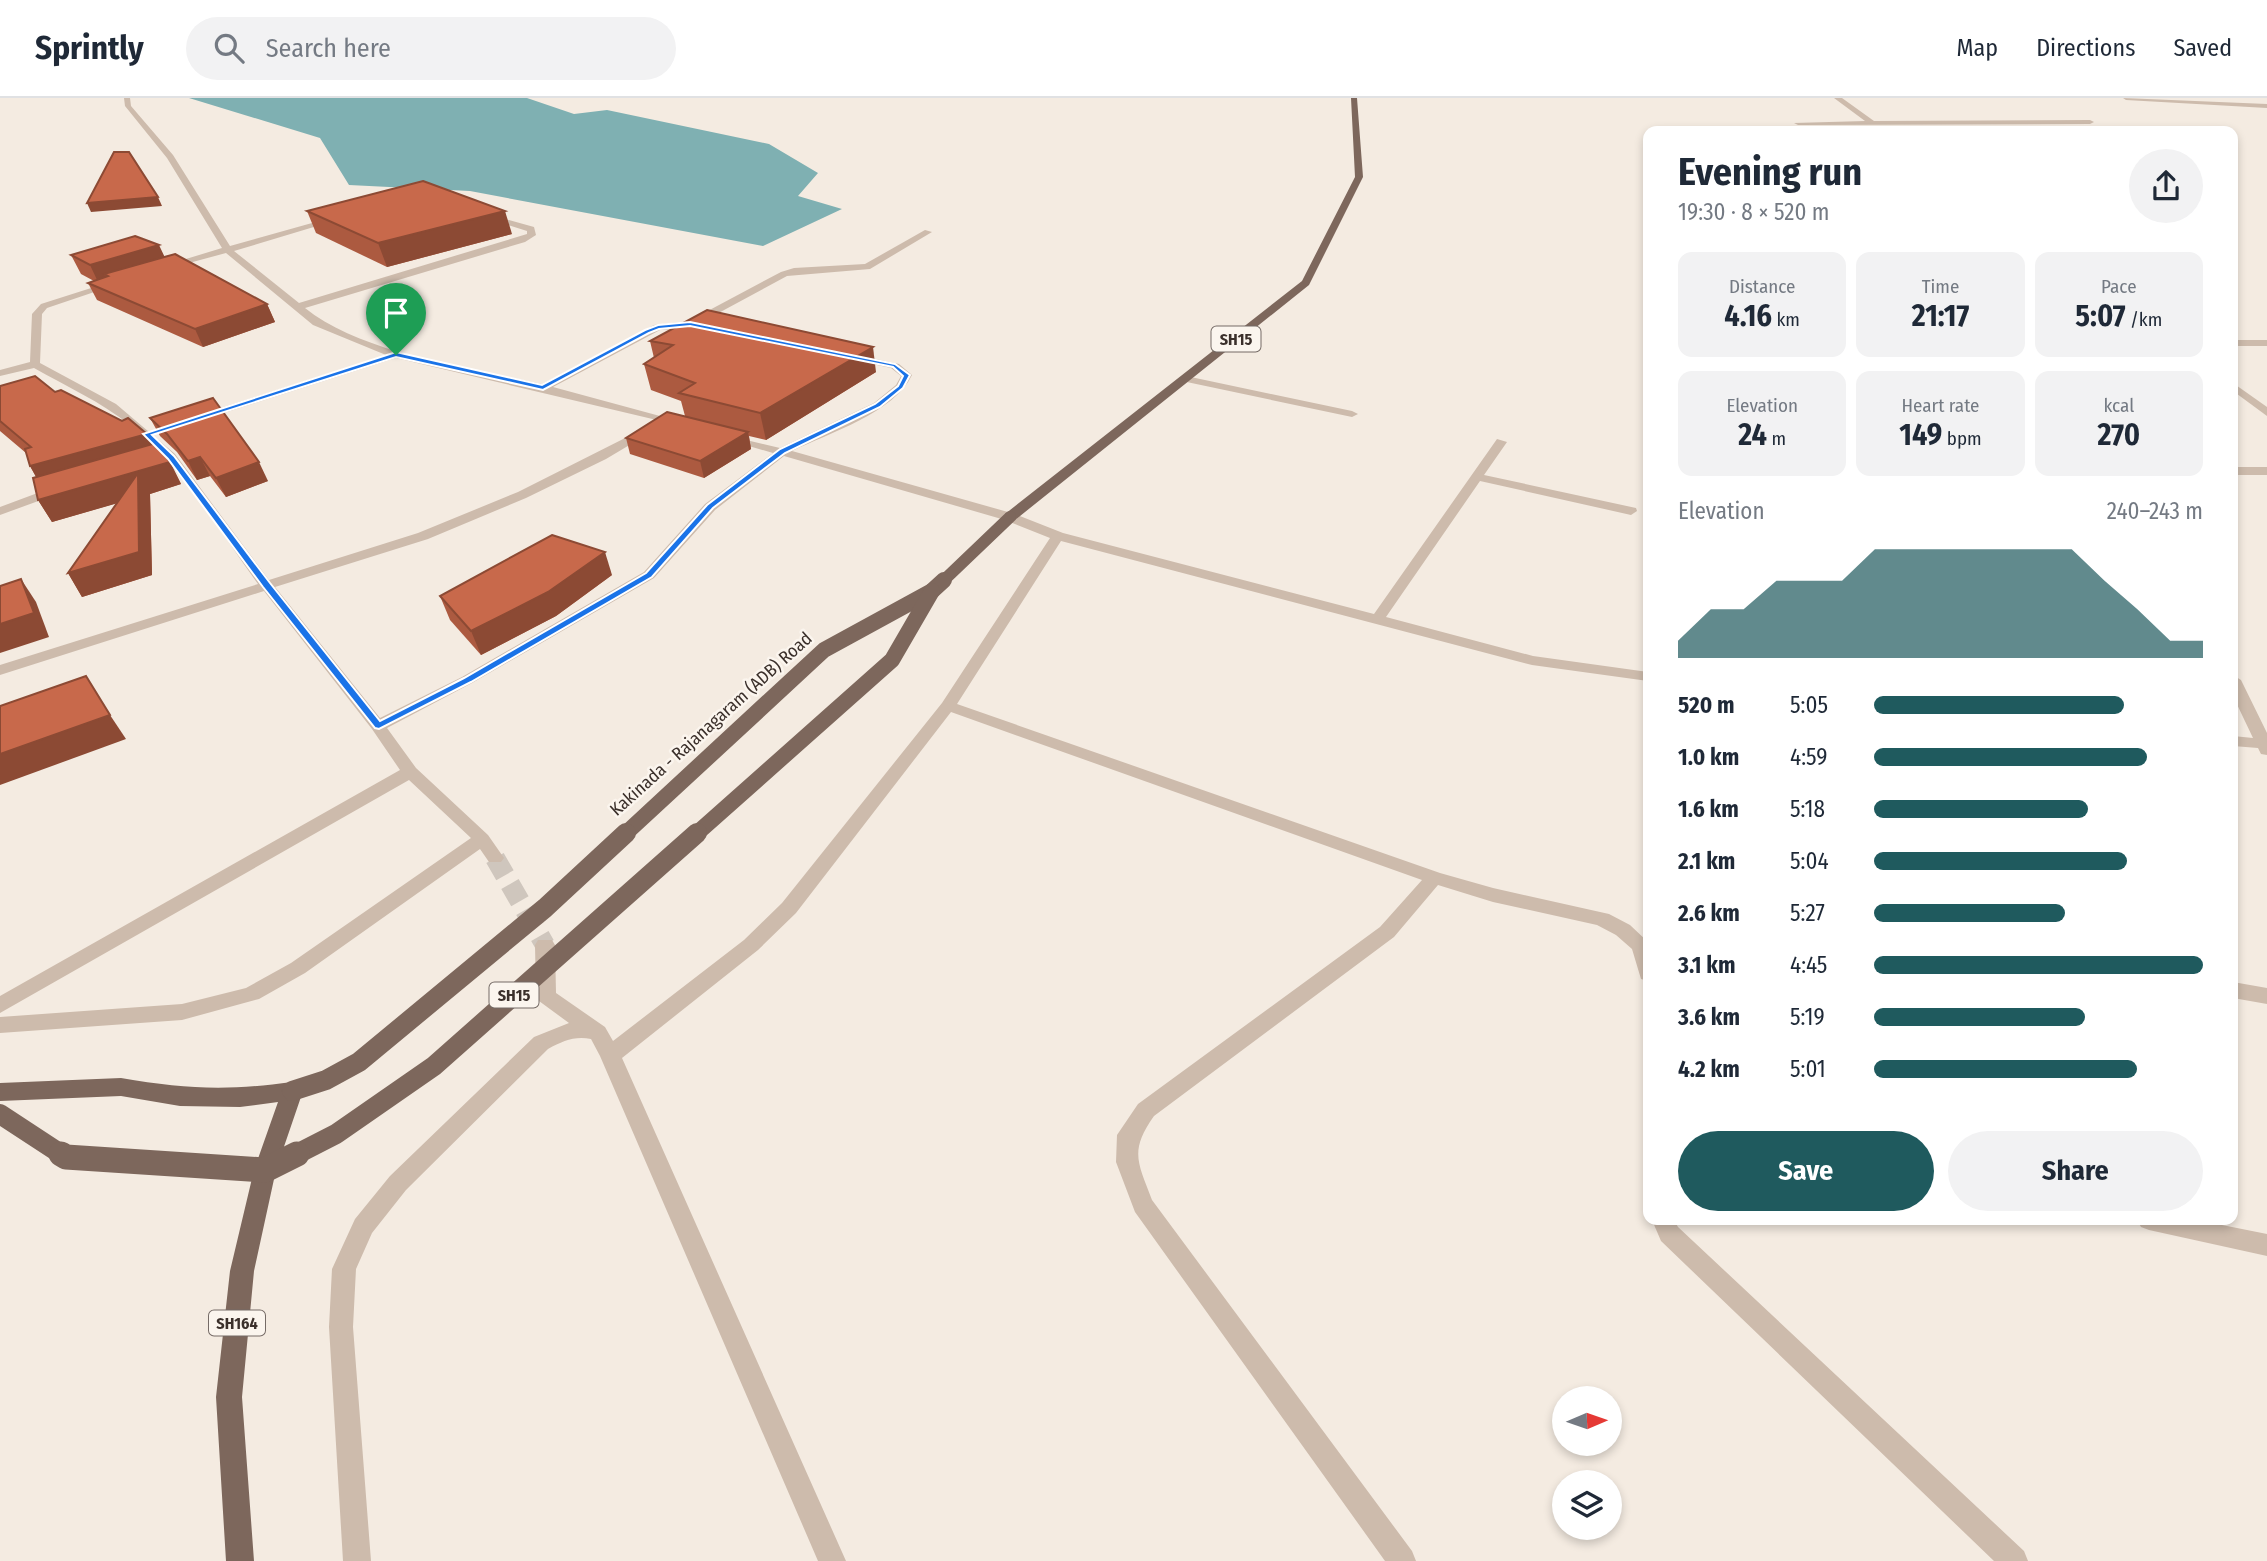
<!DOCTYPE html>
<meta charset="utf-8">
<style>
:root{--surface:#fff;--page:#f2f2f3;--text:#1f2937;--muted:#747a83;--line:#e0e1e3;--accent:#1f5a5e}
body{margin:0;font-family:"Fira Sans Condensed",sans-serif;background:var(--page);color:var(--text);height:100vh;display:flex;flex-direction:column;font-size:26px;white-space:nowrap}
*{box-sizing:border-box;margin:0}
p{font-size:23px;color:var(--muted)}
.icon{flex:none;width:38px;height:38px;fill:none;stroke:currentColor;stroke-width:2;stroke-linecap:round;stroke-linejoin:round}
.map{position:relative;flex:1;overflow:hidden}
.drawer{position:absolute;left:1643px;top:28px;width:595px;height:1099px;display:flex;flex-direction:column;background:var(--surface);border-radius:14px;box-shadow:0 4px 10px #0003}
.drawer>*{flex:none}
.needle{width:46px;rotate:88deg}
.buttons{position:absolute;left:1552px;top:1288px;display:grid;gap:14px}
.buttons a{display:grid;place-items:center;width:70px;height:70px;border-radius:50%;background:var(--surface);box-shadow:0 4px 10px #0003;font-size:35px}
.pin{position:absolute;display:grid;place-items:center;width:60px;height:60px;color:#fff;margin:-72px -30px;border-radius:50% 50% 50% 0;rotate:-45deg;box-shadow:0 0 7px #0007}
.pin .icon{rotate:45deg}
.round{display:grid;place-items:center;flex:none;width:74px;height:74px;border-radius:37px;background:var(--page)}
.head{display:flex;align-items:center;justify-content:space-between;height:119px;padding:0 35px}
h1{font-size:38px;font-weight:700;line-height:52px}
.figures{display:grid;grid-template-columns:repeat(3,1fr);gap:10px;height:119px;padding:7px 35px}
.figures div{display:grid;align-content:center;border-radius:14px;background:var(--page);text-align:center}
.figures b{font-size:30px;font-weight:700}
.figures small{font-size:19px;font-weight:400}
.figures p{font-size:19px}
.chart{height:196px;padding:14px 35px}
.chart p{display:flex;justify-content:space-between}
.chart svg{width:100%;height:126px;margin-top:7px;fill:var(--accent);opacity:.7}
.cta{display:flex;gap:14px;margin-top:auto;padding:14px 35px}
.cta a{flex:1;height:80px;border-radius:42px;background:var(--accent);color:#fff;font-size:28px;font-weight:700;line-height:80px;text-align:center}
.cta a+a{background:var(--page);color:var(--text)}
ul{padding:0 35px;list-style:none;font-size:23px}
li{display:grid;grid-template-columns:112px 84px 1fr;align-items:center;height:52px}
li i{height:18px;border-radius:9px;background:var(--accent)}
header{display:flex;align-items:center;gap:42px;box-sizing:border-box;height:98px;padding:0 35px;background:var(--surface);border-bottom:2px solid var(--line)}
header strong{font-size:33px}
nav{display:flex;gap:38px;margin-inline-start:auto;font-size:24px}
.search{width:490px;height:63px;background:var(--page);display:flex;align-items:center;gap:18px;box-sizing:border-box;padding:0 24px;border-radius:38px;color:var(--muted);font-size:26px}
.map>svg:first-child{display:block}
.water{fill:#7fb0b2}
.lines{fill:none;stroke-linecap:round;stroke-linejoin:round}
.minor-tunnel{stroke:#cfc6bd;stroke-width:20;stroke-dasharray:20 10;stroke-linecap:butt}
.minor{fill:#cdbbac;fill-rule:evenodd}
.major{fill:#7d675c;fill-rule:evenodd}
.major-bridge-far3{stroke:#7d675c;stroke-width:12}
.major-bridge-far2{stroke:#7d675c;stroke-width:16}
.major-bridge-far1{stroke:#7d675c;stroke-width:20}
.major-bridge{stroke:#7d675c;stroke-width:25}
.wall{fill:#ac5a40}
.shaded-wall{fill:#8c4a34}
.building{fill:#c8694b;stroke:#8c4a34;stroke-width:2}
.route{fill:#1a73e8;stroke:#fff;stroke-width:2;fill-rule:evenodd}
.labels{text-anchor:middle;dominant-baseline:central;stroke-width:5;stroke-linejoin:round;paint-order:stroke}
.shield{fill:#fbf5ee;stroke:#756b66;stroke-width:2}
.shield-label{font-size:16px;font-weight:bold;fill:#3b302b}
.street-label{font-size:18px;fill:#3b302b;stroke:#fbf5ee}
</style>
<header>
<strong>Sprintly</strong>
<div class="search"><svg class="icon" aria-label="search" viewBox="0 0 24 24"><circle cx="10" cy="10" r="6"/><path d="M15 15l6 6"/></svg>Search here</div>
<nav><a>Map</a><a>Directions</a><a>Saved</a></nav>
</header>
<div class="map">
<svg width="2267" height="1463" viewBox="0 0 2267 1463">
<rect width="100%" height="100%" fill="#f4ebe1"/>
<polygon class="water" points="189,0 527,0 574,16 607,12 769,46 818,75 798,98 842,111 763,148 470,93 349,87 320,40"/>
<g class="lines">
<polyline class="minor-tunnel" points="495,760 545,847"/>
<g class="minor">
<path d="M124,0H130L131,8L173,57L230,148L337,118V122L234,153L299,205L527,136V133L483,119V115L534,129L536,137L525,144L305,210C360,255 472,271 542,286L654,227L689,223L781,174L794,170L865,166L925,132L932,134L870,171L787,178L700,225L706,226V230L660,232L553,289L682,324V328L396,260L199,323L195,322V318L386,257L313,227L226,155L163,172V168L222,150L167,60L125,8Z"/>
<polygon points="1834,0 1842,0 1874,23 2090,22 2094,24 2090,26 1798,27 1794,25 1865,23"/>
<polygon points="2123,0 2267,6 2267,10 2126,2"/>
<path d="M110,184L118,186L47,210L42,216L40,265L116,306L175,356L269,482L418,435L518,394L643,331L653,333L606,361L526,400L428,441L275,489L380,620L462,579L644,474L705,406L773,355L725,341V337L780,350L874,305L896,287L901,278L891,270L849,261L848,259L853,256L899,266L912,277C894,315 829,335 792,353L1015,416L1063,435L1374,516L1497,341L1507,344L1484,377L1636,410L1637,413L1631,417L1480,383L1386,519L1533,558L1648,574V583L1532,567L1061,443L957,606L1440,775L1493,790L1609,816L1630,827L1648,844V883L1641,881L1632,851L1616,837L1597,827L1493,804L1438,787L1394,839L1154,1018C1129,1053 1138,1065 1152,1102L1412,1453L1416,1463H1385L1135,1114L1116,1064L1117,1037L1138,1006L1380,829L1422,782L951,614L796,815L758,852L622,960L846,1463H818L600,958L591,941C574,938 563,943 548,951L406,1092L372,1135L356,1171L353,1229L371,1463H343L329,1229L332,1171L355,1121L390,1078L534,939L569,925L539,903L536,898L535,847L538,842H552L555,847L556,895L605,929L613,943L744,842L782,805L942,605L1050,440L1005,422L784,358L715,412L654,480L472,585L387,630L416,670L488,737L504,760L501,764H489L480,751L305,875L259,901L182,922L0,935V919L182,906L246,890L291,865L471,740L409,682L0,915V898L400,672L372,631L264,493L0,577V567L258,486C219,432 182,370 130,327C101,304 66,288 34,270L0,278V272L30,264L32,216L41,206Z"/>
<rect x="2233" y="242" width="34" height="6"/>
<polygon points="1186,278 1352,313 1358,316 1352,319 1182,283 1182,279"/>
<polygon points="2233,285 2267,309 2267,318 2233,293"/>
<rect x="2233" y="369" width="34" height="8"/>
<polygon points="59,387 63,388 63,394 0,417 0,409"/>
<polygon points="2233,577 2241,582 2267,635 2267,657 2261,656 2258,650 2233,648 2233,638 2253,640 2233,598"/>
<polygon points="2233,884 2267,890 2267,906 2233,900"/>
<polygon points="1652,1122 1674,1122 1678,1129 2024,1453 2028,1463 1994,1463 1661,1143"/>
<polygon points="2137,1122 2197,1122 2267,1136 2267,1158 2149,1132 2141,1129"/>
</g>
<g class="major">
<polygon points="1351,0 1357,0 1363,79 1309,187 1015,422 1005,422 1005,416 1302,183 1355,79"/>
<path d="M121,980C185,991 227,993 292,984L300,987L303,993L276,1072L254,1173L242,1299L254,1463H226L216,1299L230,1173L254,1072L278,1004L240,1009L180,1008L121,998L0,1003V985Z"/>
</g>
<polyline class="major-bridge-far3" points="942,484 1010,419"/>
<g class="major-bridge-far2">
<polyline points="624,737 824,552 932,493 944,482"/>
<polyline points="695,737 892,562 932,493"/>
</g>
<g class="major-bridge-far1">
<polyline points="292,993 326,982 359,964 545,810 626,735"/>
<polyline points="0,1016 64,1058"/>
<polyline points="293,1058 336,1036 434,968 697,735"/>
</g>
<polyline class="major-bridge" points="61,1056 66,1059 265,1072 297,1056"/>
</g>
<g class="wall">
<polygon points="307,113 512,136 387,169 316,135"/>
<polygon points="71,157 164,159 267,206 275,224 203,249 97,202 88,185 94,183 81,176"/>
<polygon points="650,243 876,274 766,342 749,338 751,351 704,380 630,356 626,340 685,318 681,303 651,292 644,266 654,260"/>
<polygon points="0,288 55,294 152,346 170,364 181,386 150,396 152,477 82,499 68,475 117,405 52,424 38,402 36,379 30,368 26,355 0,333"/>
<polygon points="150,320 268,383 226,399 210,378 197,382 177,354 160,338"/>
<polygon points="612,477 556,518 481,557 450,522 440,498"/>
</g>
<g class="shaded-wall">
<polygon points="158,99 162,108 91,114 87,105"/>
<polygon points="505,113 512,136 387,169 378,145"/>
<polygon points="159,147 168,166 108,178 104,176 108,184 99,186 90,167"/>
<polygon points="267,206 275,224 203,249 195,231"/>
<polygon points="873,249 876,274 766,342 760,315"/>
<polygon points="748,334 751,351 704,380 700,363"/>
<polygon points="147,336 158,357 42,389 30,368"/>
<polygon points="200,359 210,378 197,382 188,363"/>
<polygon points="170,364 181,386 150,396 152,477 82,499 68,475 139,399 52,424 38,402"/>
<polygon points="259,364 268,383 226,399 216,380"/>
<polygon points="605,454 612,477 556,518 481,557 471,533"/>
<polygon points="21,481 36,504 49,539 0,555 0,526"/>
<polygon points="110,617 126,641 0,687 0,656"/>
</g>
<g class="building">
<polygon points="114,54 129,54 158,99 87,105"/>
<polygon points="423,83 505,113 378,145 307,113"/>
<polygon points="135,138 159,147 90,167 71,157"/>
<polygon points="175,156 267,206 195,231 88,185 108,178 104,176"/>
<polygon points="707,212 873,249 760,315 679,295 695,285 644,266 673,247 650,243"/>
<polygon points="35,278 55,294 61,292 122,323 128,320 147,336 30,368 25,351 31,349 0,323 0,288"/>
<polygon points="213,300 259,364 216,380 200,359 188,363 167,336 150,320"/>
<polygon points="667,314 748,334 700,363 626,340"/>
<polygon points="156,345 170,364 38,402 33,380"/>
<polygon points="138,375 139,454 68,475"/>
<polygon points="552,437 605,454 548,494 471,533 440,498"/>
<polygon points="21,481 34,515 0,526 0,488"/>
<polygon points="86,578 110,617 0,656 0,608"/>
</g>
<path class="route" d="M690,224L895,266L910,277L903,290L880,309L785,355L713,410L652,479L471,584L379,631L375,630L263,489L168,361L143,336L396,254L542,287L645,232L658,227ZM690,228L893,269L903,278L898,288L875,306L780,351L707,407L646,475L464,580L380,623L270,485L174,358L152,337L396,259L543,292L649,235L659,231Z"/>
<g class="labels">
<g class="shield">
<rect x="1211.5" y="228.5" width="49" height="25" rx="5"/>
<rect x="489.5" y="884.5" width="49" height="25" rx="5"/>
<rect x="209" y="1212.5" width="56" height="25" rx="5"/>
</g>
<g class="shield-label">
<text x="1236" y="241">SH15</text>
<text x="514" y="897">SH15</text>
<text x="237" y="1225">SH164</text>
</g>
<g class="street-label">
<text transform="translate(711 626) rotate(-42)">Kakinada - Rajanagaram (ADB) Road</text>
</g>
</g>
</svg>
<div class="buttons">
<a><svg class="needle" viewBox="-14 -14 28 28"><path d="M0-13l5 13h-10z" fill="#e53935"/><path d="M0 13l5-13h-10z" fill="#747a83"/></svg></a>
<a><svg class="icon" aria-label="layers" viewBox="0 0 24 24"><path d="M12 4l9 5-9 5-9-5zM3 14l9 5 9-5"/></svg></a>
</div>
<div class="pin" style="left:396px;top:257px;background:#1e9e55"><svg class="icon" aria-label="arrive" viewBox="0 0 24 24"><path d="M6 21V4h12l-3 4 3 4H6"/></svg></div>
<section class="drawer">
<div class="head"><div><h1>Evening run</h1><p>19:30 · 8 × 520 m</p></div><a class="round"><svg class="icon" aria-label="share" viewBox="0 0 24 24"><path d="M12 15V3M7 8l5-5 5 5M5 13v7h14v-7"/></svg></a></div>
<div class="figures">
<div><p>Distance</p><b>4.16<small> km</small></b></div>
<div><p>Time</p><b>21:17</b></div>
<div><p>Pace</p><b>5:07<small> /km</small></b></div>
</div>
<div class="figures">
<div><p>Elevation</p><b>24<small> m</small></b></div>
<div><p>Heart rate</p><b>149<small> bpm</small></b></div>
<div><p>kcal</p><b>270</b></div>
</div>
<div class="chart"><p><span>Elevation</span>240–243 m</p>
<svg viewBox="0 0 160 44" preserveAspectRatio="none"><path d="M0 44V38L10 27L20 27L30 17L40 17L50 17L60 6L70 6L80 6L90 6L100 6L110 6L120 6L130 17L140 27L150 38L160 38V44z"/></svg>
</div>
<ul>
<li><b>520 m</b>5:05<i style="width:76%"></i></li>
<li><b>1.0 km</b>4:59<i style="width:83%"></i></li>
<li><b>1.6 km</b>5:18<i style="width:65%"></i></li>
<li><b>2.1 km</b>5:04<i style="width:77%"></i></li>
<li><b>2.6 km</b>5:27<i style="width:58%"></i></li>
<li><b>3.1 km</b>4:45<i style="width:100%"></i></li>
<li><b>3.6 km</b>5:19<i style="width:64%"></i></li>
<li><b>4.2 km</b>5:01<i style="width:80%"></i></li>
</ul>
<div class="cta"><a>Save</a><a>Share</a></div>
</section>
</div>
